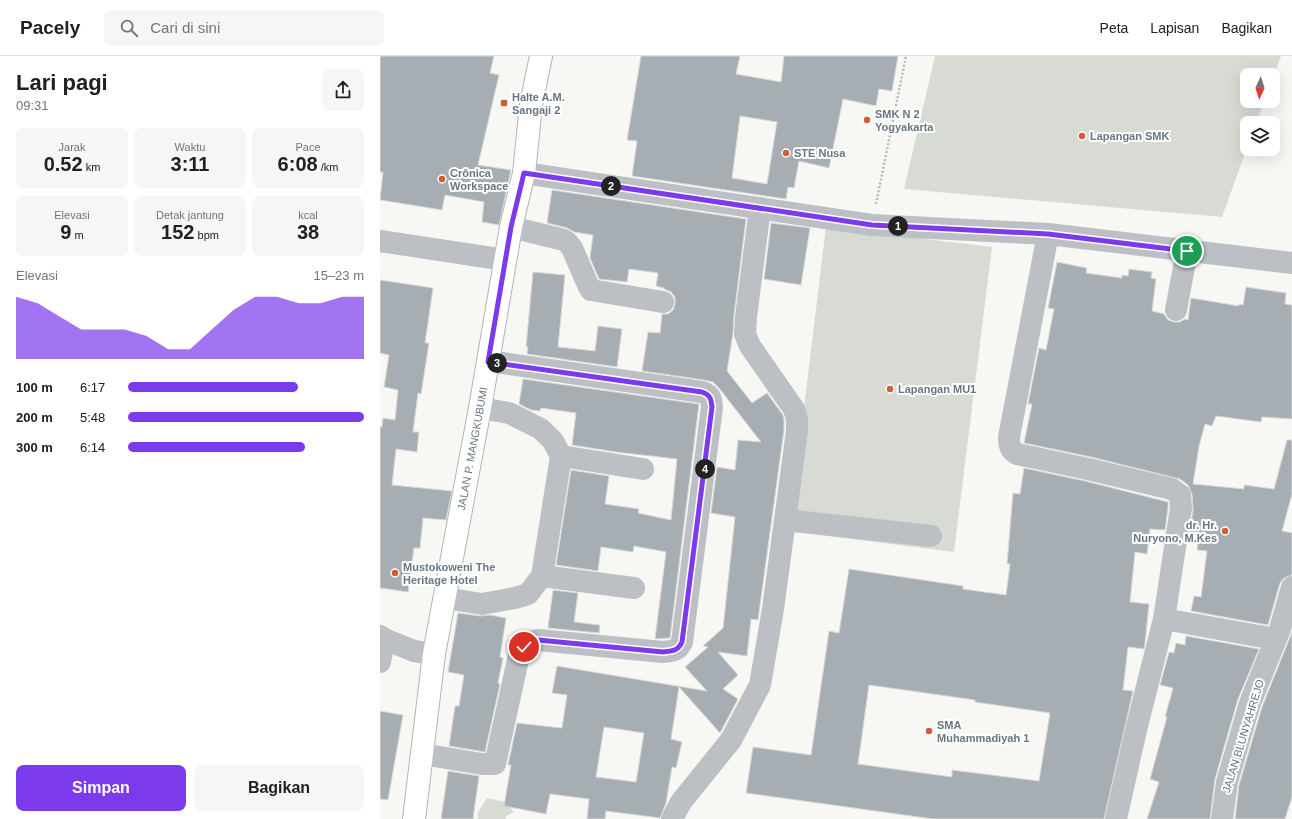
<!DOCTYPE html>
<html lang="id">
<meta charset="utf-8">
<style>
:root{--surface:#fff;--page:#f6f6f6;--text:#202124;--muted:#757577;--line:#e0e0e0;--accent:#7c3aed}
body{margin:0;font-family:Arial,sans-serif;background:var(--page);color:var(--text);height:100vh;display:flex;flex-direction:column;font-size:15px;white-space:nowrap}
*{box-sizing:border-box;margin:0}
p{font-size:13px;color:var(--muted)}
.icon{flex:none;width:22px;height:22px;fill:none;stroke:currentColor;stroke-width:2;stroke-linecap:round;stroke-linejoin:round}
.map{position:relative;flex:1;overflow:hidden}
.details{display:flex;flex-direction:column;background:var(--surface);width:380px}
.details>*{flex:none}
.needle{width:26px;rotate:184deg}
.buttons{position:absolute;left:860px;top:12px;display:grid;gap:8px}
.buttons a{display:grid;place-items:center;width:40px;height:40px;border-radius:8px;background:var(--surface);box-shadow:0 4px 16px #0002;font-size:20px}
.pin{position:absolute;display:grid;place-items:center;width:34px;height:34px;color:#fff;margin:-17px;border:2px solid #fff;border-radius:50%;box-shadow:0 1px 4px #0007}
.km{position:absolute;width:20px;height:20px;margin:-10px;border-radius:50%;background:#222;color:#fff;font-size:11px;line-height:20px;text-align:center}
.round{display:grid;place-items:center;flex:none;width:42px;height:42px;border-radius:8px;background:var(--page)}
.head{display:flex;align-items:center;justify-content:space-between;height:68px;padding:0 16px}
h1{font-size:22px;font-weight:600;line-height:30px}
.metrics{display:grid;grid-template-columns:repeat(3,1fr);gap:6px;height:68px;padding:4px 16px}
.metrics div{display:grid;align-content:center;border-radius:8px;background:var(--page);text-align:center}
.metrics b{font-size:20px;font-weight:600}
.metrics small{font-size:11px;font-weight:400}
.metrics p{font-size:11px}
.chart{height:112px;padding:8px 16px}
.chart p{display:flex;justify-content:space-between}
.chart svg{width:100%;height:72px;margin-top:4px;fill:var(--accent);opacity:.7}
.primary-button{display:flex;gap:8px;margin-top:auto;padding:8px 16px}
.primary-button a{flex:1;height:46px;border-radius:8px;background:var(--accent);color:#fff;font-size:16px;font-weight:600;line-height:46px;text-align:center}
.primary-button a+a{background:var(--page);color:var(--text)}
ul{padding:0 16px;list-style:none;font-size:13px}
li{display:grid;grid-template-columns:64px 48px 1fr;align-items:center;height:30px}
li i{height:10px;border-radius:5px;background:var(--accent)}
header{display:flex;align-items:center;gap:24px;box-sizing:border-box;height:56px;padding:0 20px;background:var(--surface);border-bottom:1px solid var(--line)}
header strong{font-size:19px}
nav{display:flex;gap:22px;margin-inline-start:auto;font-size:14px}
.search{width:280px;height:36px;background:var(--page);display:flex;align-items:center;gap:10px;box-sizing:border-box;padding:0 14px;border-radius:8px;color:var(--muted);font-size:15px}
main{display:flex;flex:1;min-height:0}
.map>svg:first-child{display:block}
.green{fill:#d7dbd4}
.building{fill:#a7aeb3;stroke:#d9d9d7;fill-rule:evenodd}
.lines{fill:none;stroke-linecap:round;stroke-linejoin:round}
.major-casing{stroke:#b0b5b8;stroke-width:24}
.path{stroke:#b7babc;stroke-width:2.5;stroke-dasharray:2 2;stroke-linecap:butt}
.minor{stroke:#bcc0c4;stroke-width:22}
.major{stroke:#fff;stroke-width:22}
.route-casing{stroke:#fff;stroke-width:8}
.route{stroke:#7c3aed;stroke-width:5}
.poi-dot{fill:#d15c3a;stroke:#fff;stroke-width:1.5}
.labels{text-anchor:middle;dominant-baseline:central;stroke-width:4;stroke-linejoin:round;paint-order:stroke}
.poi-label{font-size:11px;font-weight:bold;fill:#697782;stroke:#fff;text-anchor:start}
.street-label{font-size:11px;fill:#697782;stroke:#fff}
</style>
<header>
<strong>Pacely</strong>
<div class="search"><svg class="icon" aria-label="search" viewBox="0 0 24 24"><circle cx="10" cy="10" r="6"/><path d="M15 15l6 6"/></svg>Cari di sini</div>
<nav><a>Peta</a><a>Lapisan</a><a>Bagikan</a></nav>
</header>
<main>
<section class="details">
<div class="head"><div><h1>Lari pagi</h1><p>09:31</p></div><a class="round"><svg class="icon" aria-label="share" viewBox="0 0 24 24"><path d="M12 15V3M7 8l5-5 5 5M5 13v7h14v-7"/></svg></a></div>
<div class="metrics">
<div><p>Jarak</p><b>0.52<small> km</small></b></div>
<div><p>Waktu</p><b>3:11</b></div>
<div><p>Pace</p><b>6:08<small> /km</small></b></div>
</div>
<div class="metrics">
<div><p>Elevasi</p><b>9<small> m</small></b></div>
<div><p>Detak jantung</p><b>152<small> bpm</small></b></div>
<div><p>kcal</p><b>38</b></div>
</div>
<div class="chart"><p><span>Elevasi</span>15–23 m</p>
<svg viewBox="0 0 160 44" preserveAspectRatio="none"><path d="M0 44V6L10 10L20 18L30 26L40 26L50 26L60 30L70 38L80 38L90 26L100 14L110 6L120 6L130 10L140 10L150 6L160 6V44z"/></svg>
</div>
<ul>
<li><b>100 m</b>6:17<i style="width:72%"></i></li>
<li><b>200 m</b>5:48<i style="width:100%"></i></li>
<li><b>300 m</b>6:14<i style="width:75%"></i></li>
</ul>
<div class="primary-button"><a>Simpan</a><a>Bagikan</a></div>
</section>
<div class="map">
<svg width="912" height="763" viewBox="0 0 912 763">
<rect width="100%" height="100%" fill="#f7f7f4"/>
<g class="green">
<polygon points="555,0 901,0 893,22 893,19 867,19 867,45 884,45 876,67 867,67 867,92 842,161 524,133"/>
<polygon points="446,171 612,191 574,496 409,475"/>
<polygon points="107,742 125,746 134,756 126,760 126,763 98,763 98,756"/>
</g>
<g class="building">
<polygon points="0,0 114,0 110,17 119,19 98,109 131,114 119,169 102,166 104,146 65,139 62,154 0,144 3,116 0,116"/>
<path d="M261,0H360L356,18L401,26L404,0H518L512,35L499,33L496,50L463,43L449,112L419,105L414,132L408,131L406,143L252,120L257,85L247,84ZM360,60L397,66L387,128L352,122Z"/>
<path d="M172,134L366,163L354,259L353,277L347,315L372,347L387,337L403,359L404,365V374L378,564L371,563L367,600L338,596L358,619L343,633L358,643L340,677L299,631L291,683L302,686L296,712L292,711L286,747L280,762L226,755L225,763H207L209,743L170,738L166,758L124,750L131,709H128L137,667L182,672L187,639L172,637L177,610L327,635L305,611L328,591L323,590L343,572L355,461L331,457L337,411L355,414L358,384L381,386L339,332L333,326L324,324L262,315L268,276L280,277L282,258H288L293,254L295,248V241L291,236L284,233V232L276,230L278,217L249,213L247,226L219,223L210,202L213,179L194,176L187,172L167,167ZM224,671L264,677L256,726L216,721Z"/>
<polygon points="391,167 430,172 421,229 384,223"/>
<polygon points="677,206 707,212 706,217 742,222 742,219 748,220 749,213 772,216 771,222 776,223 772,255 784,258 788,264 794,266 800,266 805,263 808,264 811,242 859,250 859,248 863,249 866,231 906,237 905,248 912,249 912,363 882,361 881,366 836,360 832,370 825,368 819,390 813,428 864,433 864,429 894,433 907,384 912,384 912,438 902,475 912,477 912,519 904,522 900,527 888,569 811,555 814,540 821,541 827,495 817,494 819,476 810,476 813,454 812,438 808,429 800,423 711,401 644,387 652,348 648,348 659,292 666,294 674,253 668,252"/>
<polygon points="153,216 185,219 178,291 215,295 218,270 242,273 237,311 147,298 148,291 146,291"/>
<polygon points="0,224 53,232 45,287 49,287 41,338 38,337 33,376 39,376 37,396 16,393 12,429 72,435 66,464 43,462 40,492 34,492 28,536 0,532 0,371 2,371 3,362 15,364 18,334 4,331 9,299 0,297"/>
<polygon points="143,323 319,348 290,582 275,583 286,496 254,490 253,496 221,491 218,515 176,509 191,414 229,420 225,448 259,453 258,457 291,464 297,403 236,396 192,389 196,357 161,352 160,355 151,354 139,348"/>
<path d="M644,412L705,425L788,446V452L785,474L770,473L767,498L755,496L750,546L769,548L765,587L764,593L748,591L743,634L753,635L724,763H553L366,737L373,691L431,699L449,575L459,577L469,513L583,530V533L626,539L630,508H627L633,437L640,438ZM489,629L595,644V646L670,657L659,725L572,714V721L478,708Z"/>
<polygon points="173,534 198,537 194,566 220,569 219,577 168,572"/>
<polygon points="78,557 100,560 110,559 126,562 120,601 123,602 118,627 120,628 105,696 69,690 75,650 79,650 84,619 68,616"/>
<polygon points="912,576 912,741 905,763 855,763 859,729 882,651"/>
<polygon points="806,580 879,593 858,643 835,723 830,763 767,763 779,726 770,723 787,661 785,661 793,632 780,629 789,596 794,597 796,587 805,589"/>
<polygon points="0,655 23,659 8,744 0,743"/>
<polygon points="68,715 99,720 93,763 61,763"/>
</g>
<g class="lines">
<g class="major-casing">
<g id="major">
<path id="s1" d="M34,763L54,598L100,352L131,171L144,117L151,49L161,0"/>
</g>
</g>
<polyline class="path" points="496,148 526,0"/>
<g class="minor">
<polyline points="144,117 492,169 668,178 912,207"/>
<polyline points="131,171 184,184 188,187 192,192 208,229 211,234 283,246"/>
<path d="M668,178L629,381C629,389 630,394 637,398L708,413L792,433L800,439L801,452L784,563L756,674L736,763"/>
<polyline points="0,185 125,204"/>
<polyline points="796,254 807,195"/>
<polyline points="181,400 263,413"/>
<polyline points="405,464 551,480"/>
<polyline points="162,520 254,532"/>
<polyline points="65,542 102,548 135,542 148,538 162,520 181,400 173,385 161,373 129,357 100,352"/>
<polyline points="784,563 895,583"/>
<polyline points="0,580 4,583 34,595 54,598"/>
<polyline points="0,606 4,583"/>
<path d="M42,698L102,708H115L139,599L149,586L158,584L283,596C292,595 298,595 302,586L332,351C331,342 331,339 322,336L108,305"/>
<polyline points="292,763 301,746 351,684 380,629 393,553 417,375 417,363 414,353 370,290 365,278 366,261 380,152"/>
<polyline points="842,763 847,726 870,647 900,573 912,531"/>
</g>
<use href="#major" class="major"/>
</g>
<g class="lines">
<g class="route-casing">
<path id="route" d="M144,591L149,586L158,584L283,596C292,595 298,595 302,586L332,351C331,342 330,339 322,336L108,306L131,171L144,117L492,169L668,178L807,195"/>
</g>
<use href="#route" class="route"/>
</g>
<g class="poi-dot">
<rect x="120" y="43" width="8" height="8" rx="2"/>
<circle cx="487" cy="64" r="4"/>
<circle cx="702" cy="80" r="4"/>
<circle cx="406" cy="97" r="4"/>
<circle cx="62" cy="123" r="4"/>
<circle cx="510" cy="333" r="4"/>
<circle cx="845" cy="475" r="4"/>
<circle cx="15" cy="517" r="4"/>
<circle cx="549" cy="675" r="4"/>
</g>
<g class="labels">
<g class="poi-label">
<text x="132" y="41">Halte A.M.<tspan x="132" dy="13">Sangaji 2</tspan></text>
<text x="495" y="58">SMK N 2<tspan x="495" dy="13">Yogyakarta</tspan></text>
<text x="710" y="80">Lapangan SMK</text>
<text x="414" y="97">STE Nusa</text>
<text x="70" y="117">Crônica<tspan x="70" dy="13">Workspace</tspan></text>
<text x="518" y="333">Lapangan MU1</text>
<text x="837" y="469" text-anchor="end">dr. Hr.<tspan x="837" dy="13">Nuryono, M.Kes</tspan></text>
<text x="23" y="511">Mustokoweni The<tspan x="23" dy="13">Heritage Hotel</tspan></text>
<text x="557" y="669">SMA<tspan x="557" dy="13">Muhammadiyah 1</tspan></text>
</g>
<g class="street-label">
<text stroke="none"><textPath href="#s1" startOffset="375">JALAN P. MANGKUBUMI</textPath></text>
<text transform="translate(863 680) rotate(-73)">JALAN BLUNYAHREJO</text>
</g>
</g>
</svg>
<div class="buttons">
<a><svg class="needle" viewBox="-14 -14 28 28"><path d="M0-13l5 13h-10z" fill="#e53935"/><path d="M0 13l5-13h-10z" fill="#757577"/></svg></a>
<a><svg class="icon" aria-label="layers" viewBox="0 0 24 24"><path d="M12 4l9 5-9 5-9-5zM3 14l9 5 9-5"/></svg></a>
</div>
<div class="pin" style="left:807px;top:195px;background:#1e9e55"><svg class="icon" aria-label="arrive" viewBox="0 0 24 24"><path d="M6 21V4h12l-3 4 3 4H6"/></svg></div>
<div class="pin" style="left:144px;top:591px;background:#d93025"><svg class="icon" aria-label="check" viewBox="0 0 24 24"><path d="M5 12l5 5 9-10"/></svg></div>
<b class="km" style="left:518px;top:170px">1</b>
<b class="km" style="left:231px;top:130px">2</b>
<b class="km" style="left:117px;top:307px">3</b>
<b class="km" style="left:325px;top:413px">4</b>
</div>
</main>
